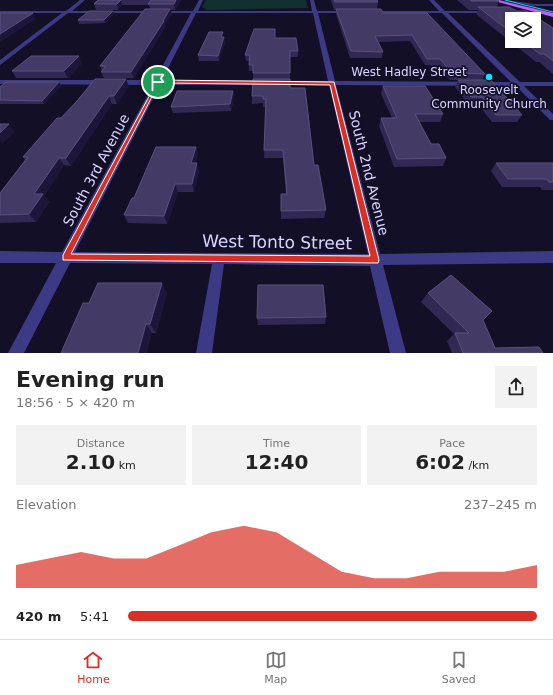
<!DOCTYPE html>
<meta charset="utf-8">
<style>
:root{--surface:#fff;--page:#f2f2f2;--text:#222;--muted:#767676;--line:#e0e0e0;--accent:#d93025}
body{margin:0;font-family:"DejaVu Sans",sans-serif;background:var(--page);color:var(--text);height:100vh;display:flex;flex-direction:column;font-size:15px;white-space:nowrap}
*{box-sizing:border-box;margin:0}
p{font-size:13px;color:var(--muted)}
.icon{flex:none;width:22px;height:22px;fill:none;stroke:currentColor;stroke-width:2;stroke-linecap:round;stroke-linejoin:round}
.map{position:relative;height:353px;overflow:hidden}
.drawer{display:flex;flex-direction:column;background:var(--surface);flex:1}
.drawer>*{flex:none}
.buttons{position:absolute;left:505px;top:12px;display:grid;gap:8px}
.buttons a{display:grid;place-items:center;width:36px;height:36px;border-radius:0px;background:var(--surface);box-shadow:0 1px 3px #0004;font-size:20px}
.pin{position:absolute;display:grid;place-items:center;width:34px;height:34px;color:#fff;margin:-17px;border:2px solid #fff;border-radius:50%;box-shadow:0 1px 4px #0007}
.round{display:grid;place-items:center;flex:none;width:42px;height:42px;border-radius:0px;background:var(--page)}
.headline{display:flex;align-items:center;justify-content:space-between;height:68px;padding:0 16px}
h1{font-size:22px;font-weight:800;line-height:30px}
.metrics{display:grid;grid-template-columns:repeat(3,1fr);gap:6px;height:68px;padding:4px 16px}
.metrics div{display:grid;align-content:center;border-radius:0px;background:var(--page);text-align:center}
.metrics b{font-size:20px;font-weight:800}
.metrics small{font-size:11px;font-weight:400}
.metrics p{font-size:11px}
.chart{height:112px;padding:8px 16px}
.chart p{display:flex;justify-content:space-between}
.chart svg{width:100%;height:72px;margin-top:4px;fill:var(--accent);opacity:.7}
ul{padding:0 16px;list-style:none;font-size:13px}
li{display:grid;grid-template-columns:64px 48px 1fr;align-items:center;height:30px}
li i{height:10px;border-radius:5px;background:var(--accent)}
.menu{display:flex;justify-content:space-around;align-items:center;height:56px;border-top:1px solid var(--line);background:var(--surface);font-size:11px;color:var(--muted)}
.menu a{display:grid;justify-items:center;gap:2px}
.menu .on{color:var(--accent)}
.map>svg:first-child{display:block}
.green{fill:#12302f}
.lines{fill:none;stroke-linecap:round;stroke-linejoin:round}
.minor{fill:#3d3a85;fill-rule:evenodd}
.major{fill:#c25bff;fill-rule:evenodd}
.tram{stroke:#00e5ff;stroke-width:1}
.wall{fill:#312854;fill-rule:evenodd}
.shaded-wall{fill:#1d163a}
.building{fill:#433a66;stroke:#5a527e}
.route{fill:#d93025;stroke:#fff;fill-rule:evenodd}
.poi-dot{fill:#00e5ff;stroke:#130f26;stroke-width:1.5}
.labels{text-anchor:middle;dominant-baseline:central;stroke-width:3.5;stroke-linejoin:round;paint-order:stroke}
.far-street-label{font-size:12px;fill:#d9d4ff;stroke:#130f26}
.far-poi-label{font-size:12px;fill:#d9d4ff;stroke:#130f26}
.street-label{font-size:14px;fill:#d9d4ff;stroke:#130f26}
.near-street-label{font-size:17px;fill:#d9d4ff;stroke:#130f26}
</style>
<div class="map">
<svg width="553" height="353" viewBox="0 0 553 353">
<rect width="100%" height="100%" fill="#130f26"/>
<polygon class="green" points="206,0 306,0 308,8 207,10 202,7"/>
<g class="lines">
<g class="minor">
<path d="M80,0H85L72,11H193L199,0H203L198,11H312L310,0H314L317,11H351L349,13H318L335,81L511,82L442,13H369L367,12L369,11H439L429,0H434L445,11H491L489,13H448L520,82H553V86H524L553,114V120H550L516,86L336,85L380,254L553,251V263L383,265L406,353H390L370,266L224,264L212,353H196L212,264L70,263L24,353H8L56,263H0V251L62,252L153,85L0,84V80H155L191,13H68L0,65V60L62,13H0V11H66ZM196,13H313L328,81L162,80ZM160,85H329L368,254L75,252Z"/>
<polygon points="507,0 534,4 553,4 553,6 534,6"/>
</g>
<polygon class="major" points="491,0 499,0 553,13 553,17"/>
<polyline class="tram" points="505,0 553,12"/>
</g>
<g class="wall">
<polygon points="98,0 181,0 175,10 170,10 172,14 165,25 166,26 134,78 104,78 101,72 102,70 100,66 150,9 149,5 122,5 118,10 96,10 94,4"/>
<polygon points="331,0 377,0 378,2 377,9 485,74 482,80 522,115 517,122 492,122 478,104 468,104 455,87 458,80 450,80 437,66 425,65 410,41 379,42 383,52 382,58 350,58 336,14 336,10 334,10"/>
<path d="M457,0H496L499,1L497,7L553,28V74L539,62H536L476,14L478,10H469ZM512,19L534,41H512Z"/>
<polygon points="113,11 114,14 105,23 79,24 78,20"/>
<polygon points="223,37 225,43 219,61 199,61 198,55 224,37"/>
<polygon points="275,38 298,51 298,57 290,57 290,88 314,165 326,210 324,218 281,219 281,194 286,194 283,158 264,158 265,107 263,107 263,103 252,104 252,96 253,79 253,71 249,71 249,61 246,61 245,55"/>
<polygon points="82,63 68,78 16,78 12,71"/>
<polygon points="59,82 61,86 44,104 0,104 0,87"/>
<polygon points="129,86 117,104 112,104 71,166 64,165 44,196 49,202 36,222 0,223 0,193 25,160 23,157 61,118"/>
<polygon points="383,86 443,114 440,122 419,122 431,144 446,158 443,166 394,167 379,126 381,118 392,118 381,94"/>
<polygon points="234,97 231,111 173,113 171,107"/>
<polygon points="196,147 198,155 195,163 199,171 194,192 178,192 167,224 128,223 124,215 134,198"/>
<polygon points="496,163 553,163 553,190 542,190 540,187 502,187 491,171"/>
<polygon points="167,292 156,333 152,333 89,303"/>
<polygon points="428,293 483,320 495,348 543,353 452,353 447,341 454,334 421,302"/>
<polygon points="326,317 325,324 258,325 257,318"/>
</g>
<g class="shaded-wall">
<polygon points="121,0 122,5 118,10 117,4"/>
<polygon points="176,0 181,0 175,10 174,4"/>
<polygon points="170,9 172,14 165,25 166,26 134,78 131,72"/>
<polygon points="113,11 114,14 105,23 104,20"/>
<polygon points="33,13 36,19 0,42 0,34"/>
<polygon points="224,37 225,43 219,61 218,56"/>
<polygon points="79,56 82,63 68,78 64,71"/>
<polygon points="126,79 129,86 117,104 114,96"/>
<polygon points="59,82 61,86 44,104 42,101"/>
<polygon points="233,91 234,97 231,111 230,104"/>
<polygon points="109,96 112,104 71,166 66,158"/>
<polygon points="9,124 15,132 2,144 0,141 0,133"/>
<polygon points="196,147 198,155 193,171 191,163"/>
<polygon points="59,158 64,165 44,196 49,202 36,222 29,214 34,194"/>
<polygon points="197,163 199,171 194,192 192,184"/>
<polygon points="175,184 178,192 167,224 164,216"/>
<polygon points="162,283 167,292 156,333 150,324"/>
<polygon points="146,324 152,333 147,353 138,353"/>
</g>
<g class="building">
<polygon points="98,0 121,0 117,4 94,4"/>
<polygon points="151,0 176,0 174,4 148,4"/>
<polygon points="334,0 377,0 378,2 335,2"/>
<polygon points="470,0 496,0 499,1 472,1"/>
<polygon points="478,7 509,7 517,11 527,11 553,28 553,61 544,54 540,54 523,41 534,41 534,19 512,19 512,33"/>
<polygon points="145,9 170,9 163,21 164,21 131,72 101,72 106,66 100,66"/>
<polygon points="336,9 381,9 383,13 427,13 485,74 452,73 440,59 427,59 412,35 375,36 383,52 351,51"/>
<polygon points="89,11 113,11 104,20 78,20"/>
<polygon points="0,13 33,13 0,34"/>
<polygon points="254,29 275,29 275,38 296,38 298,51 290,51 290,73 253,73 253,65 249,65 250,55 245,55"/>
<polygon points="209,32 223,32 221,37 224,37 218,56 198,55"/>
<polygon points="31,56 79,56 64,71 12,71"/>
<polygon points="95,79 126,79 114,96 109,96 66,158 59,158 34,194 43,194 29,214 0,215 0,193 28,157 23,157 57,118 61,118 77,101"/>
<polygon points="253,79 290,79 290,88 305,88 314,165 318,165 326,210 281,211 281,194 287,194 283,150 264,150 266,99 263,99 263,96 252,96"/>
<polygon points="458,80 491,80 522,115 496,115 482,97 471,97"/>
<polygon points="6,82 59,82 42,101 0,100 0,87"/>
<polygon points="383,86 425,86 443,114 415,114 431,144 439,144 446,158 397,159 381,118 397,118"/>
<polygon points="177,91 233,91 230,104 171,107"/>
<polygon points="0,124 9,124 0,133"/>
<polygon points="156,147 196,147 191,163 197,163 192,184 175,184 164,216 124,215 132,198 134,198"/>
<polygon points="496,163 553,163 553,182 549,182 547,179 508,179"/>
<polygon points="451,275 492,311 483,320 495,348 539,347 543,353 463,353 455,333 469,333 428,293"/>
<polygon points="98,283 162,283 150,324 146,324 138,353 61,353 83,303 89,303"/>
<polygon points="258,285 323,285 326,317 257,318"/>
</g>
<path class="route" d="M158,80L334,82L379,260L378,263L63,260V255ZM159,83L330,85L370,256L71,254Z"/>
<circle class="poi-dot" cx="489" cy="77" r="4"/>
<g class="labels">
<g class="far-street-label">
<text x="409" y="72">West Hadley Street</text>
</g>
<g class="far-poi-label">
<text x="489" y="90">Roosevelt<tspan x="489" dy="14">Community Church</tspan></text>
</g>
<g class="street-label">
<text transform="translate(96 170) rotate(-62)">South 3rd Avenue</text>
<text transform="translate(369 173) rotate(76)">South 2nd Avenue</text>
</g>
<g class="near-street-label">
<text transform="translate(277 242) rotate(1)">West Tonto Street</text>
</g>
</g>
</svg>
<div class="buttons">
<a><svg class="icon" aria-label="layers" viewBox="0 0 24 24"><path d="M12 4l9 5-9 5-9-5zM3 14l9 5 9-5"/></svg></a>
</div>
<div class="pin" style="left:158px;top:82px;background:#1e9e55"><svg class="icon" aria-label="arrive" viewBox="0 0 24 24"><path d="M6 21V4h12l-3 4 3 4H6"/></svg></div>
</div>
<section class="drawer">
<div class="headline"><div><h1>Evening run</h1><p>18:56 · 5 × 420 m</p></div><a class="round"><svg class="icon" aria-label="share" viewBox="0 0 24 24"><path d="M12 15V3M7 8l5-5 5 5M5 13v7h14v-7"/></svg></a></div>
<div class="metrics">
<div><p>Distance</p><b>2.10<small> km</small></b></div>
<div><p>Time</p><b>12:40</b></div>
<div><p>Pace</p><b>6:02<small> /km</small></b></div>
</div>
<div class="chart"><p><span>Elevation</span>237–245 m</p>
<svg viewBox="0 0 160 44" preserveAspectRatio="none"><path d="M0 44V30L10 26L20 22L30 26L40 26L50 18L60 10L70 6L80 10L90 22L100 34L110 38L120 38L130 34L140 34L150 34L160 30V44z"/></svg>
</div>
<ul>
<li><b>420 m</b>5:41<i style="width:100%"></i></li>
</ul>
</section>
<nav class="menu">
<a class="on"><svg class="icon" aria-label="home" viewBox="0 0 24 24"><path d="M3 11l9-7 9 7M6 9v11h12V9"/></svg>Home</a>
<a><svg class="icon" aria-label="map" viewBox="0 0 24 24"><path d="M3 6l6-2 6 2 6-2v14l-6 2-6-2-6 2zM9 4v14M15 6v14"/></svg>Map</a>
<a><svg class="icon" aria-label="saved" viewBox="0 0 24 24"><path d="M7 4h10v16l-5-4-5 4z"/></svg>Saved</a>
</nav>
